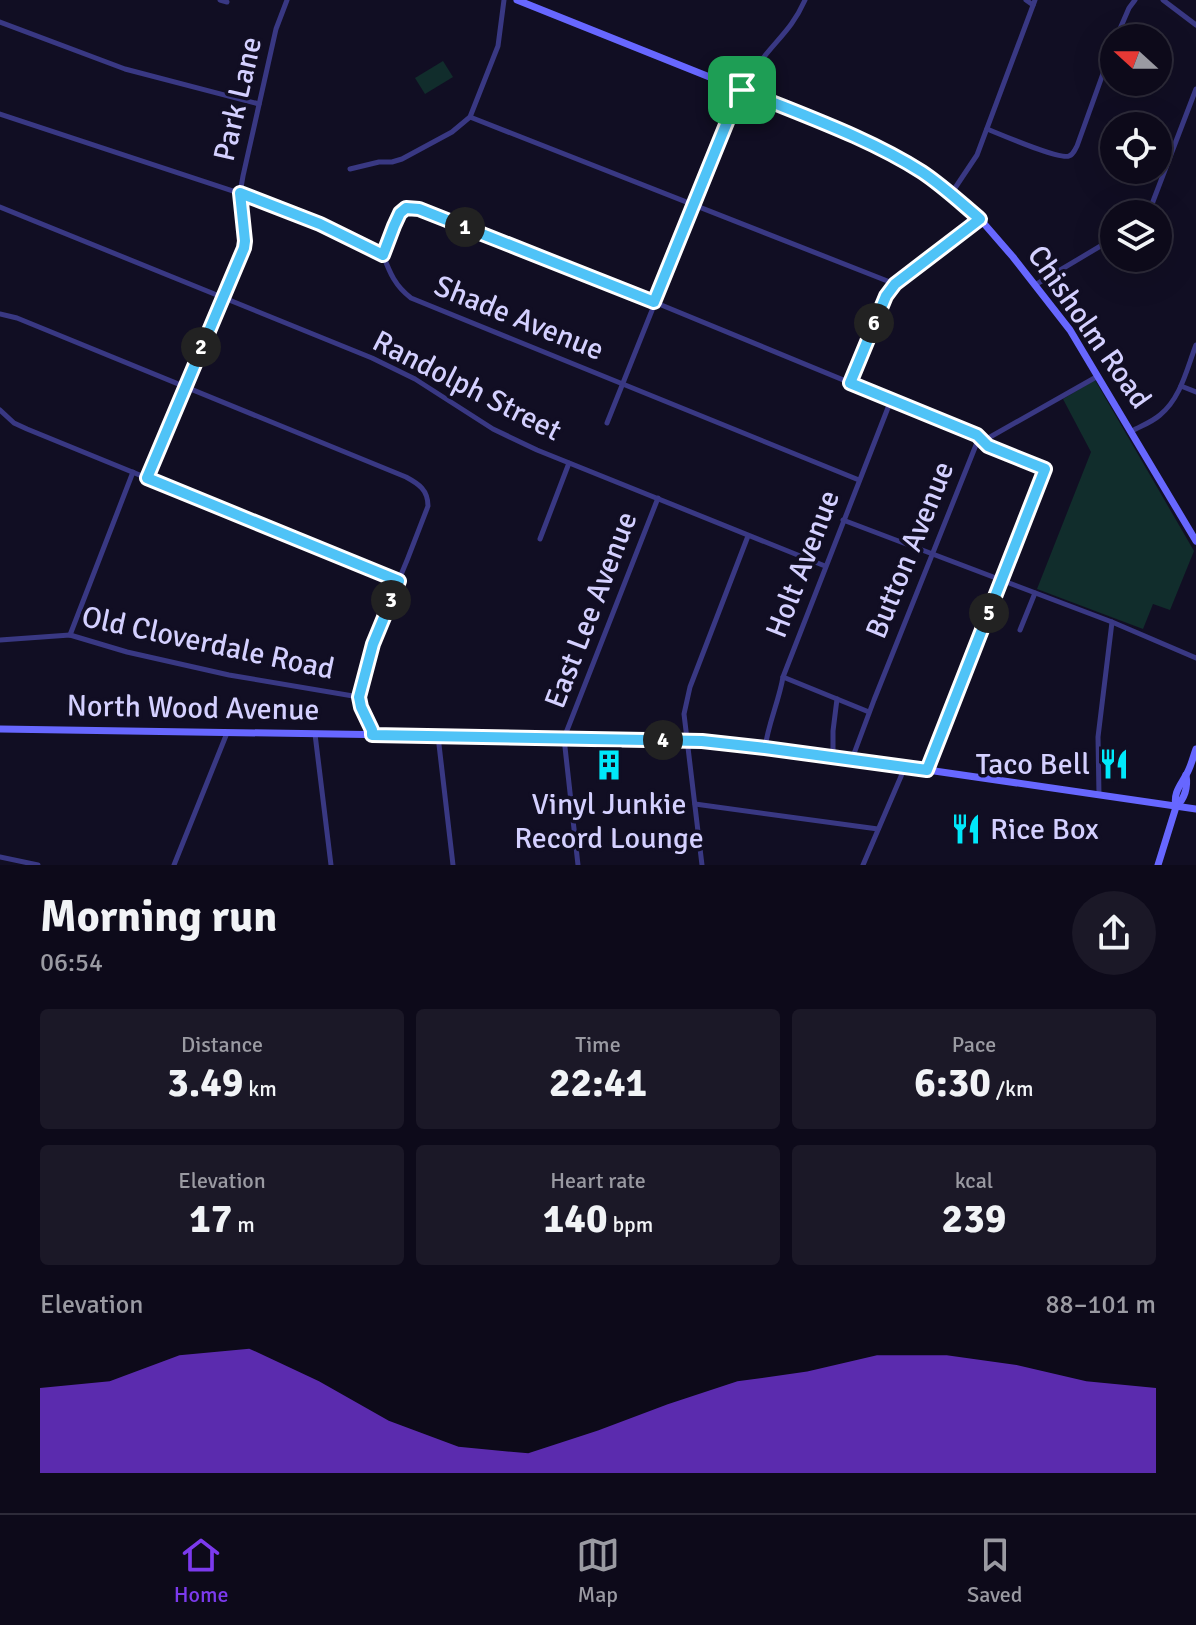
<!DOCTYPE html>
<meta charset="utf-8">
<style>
:root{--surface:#0d0a1a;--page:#1b1827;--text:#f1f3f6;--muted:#9a9aa2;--line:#2d2b39;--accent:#7c3aed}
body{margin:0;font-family:Signika,sans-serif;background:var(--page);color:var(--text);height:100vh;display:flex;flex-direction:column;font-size:30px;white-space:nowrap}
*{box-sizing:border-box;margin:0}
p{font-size:26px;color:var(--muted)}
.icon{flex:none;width:44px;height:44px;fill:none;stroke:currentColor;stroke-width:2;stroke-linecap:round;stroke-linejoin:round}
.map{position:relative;height:865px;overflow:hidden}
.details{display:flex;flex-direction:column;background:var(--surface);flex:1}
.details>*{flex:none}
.needle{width:52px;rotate:291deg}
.tools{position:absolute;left:1100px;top:24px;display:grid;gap:16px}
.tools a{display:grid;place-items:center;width:72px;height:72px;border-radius:50%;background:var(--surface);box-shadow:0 8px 32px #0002,0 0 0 2px var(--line);font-size:40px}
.pin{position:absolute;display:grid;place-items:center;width:68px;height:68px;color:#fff;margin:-34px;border-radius:16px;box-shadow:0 4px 12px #0006}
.km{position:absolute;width:40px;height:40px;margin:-20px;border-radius:50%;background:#222;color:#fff;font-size:22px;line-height:40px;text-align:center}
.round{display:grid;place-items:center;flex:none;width:84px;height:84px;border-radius:42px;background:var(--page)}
.head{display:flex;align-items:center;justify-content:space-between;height:136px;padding:0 40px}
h1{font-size:44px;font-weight:800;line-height:60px}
.metrics{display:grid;grid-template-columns:repeat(3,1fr);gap:12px;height:136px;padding:8px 40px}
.metrics div{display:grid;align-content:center;border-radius:8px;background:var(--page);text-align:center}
.metrics b{font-size:40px;font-weight:800}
.metrics small{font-size:22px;font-weight:400}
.metrics p{font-size:22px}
.chart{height:224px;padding:16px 40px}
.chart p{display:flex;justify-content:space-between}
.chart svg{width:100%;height:144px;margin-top:8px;fill:var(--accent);opacity:.7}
.tab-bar{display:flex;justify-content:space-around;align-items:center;height:112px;border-top:2px solid var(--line);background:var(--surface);font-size:22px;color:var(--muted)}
.tab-bar a{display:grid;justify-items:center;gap:4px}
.tab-bar .active{color:var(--accent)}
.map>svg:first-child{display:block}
.green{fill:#112d2c}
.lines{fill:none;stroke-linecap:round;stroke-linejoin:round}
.minor{stroke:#393883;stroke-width:5}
.secondary{stroke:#6767ff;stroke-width:7}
.route-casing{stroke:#fff;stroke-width:16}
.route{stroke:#4fc3f7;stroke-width:10}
.labels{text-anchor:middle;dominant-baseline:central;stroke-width:7;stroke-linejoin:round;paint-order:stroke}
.street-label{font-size:30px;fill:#d4d0ff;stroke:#110e23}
.poi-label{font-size:30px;fill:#d4d0ff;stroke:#110e23;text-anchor:end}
</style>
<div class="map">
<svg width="1196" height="865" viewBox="0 0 1196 865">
<rect width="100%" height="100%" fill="#110e23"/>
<g class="green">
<polygon points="443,61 453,77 425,94 415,78"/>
<polygon points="1095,380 1194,551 1170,610 1153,604 1143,629 1037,589 1091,452 1063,399"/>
</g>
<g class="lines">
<g class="minor">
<polyline points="220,0 227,2"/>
<polyline points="1026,0 1033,5"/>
<polyline points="1163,0 1196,25"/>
<polyline points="0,22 125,69 259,104"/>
<polyline points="1116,38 1129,8 1135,0"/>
<path d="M0,114L266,202L320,224L383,255C390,273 395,286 411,298L859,480"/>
<polyline points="470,117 895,284"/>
<path d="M987,129C1000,134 1059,160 1069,156C1074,154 1074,151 1077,146L1114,43"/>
<polyline points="350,169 379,162 392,162 402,159 452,132 470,117 498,46 504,0"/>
<polyline points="951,194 977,155 1035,0"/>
<polyline points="0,207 372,358 415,379 493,429 537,450 825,566"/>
<polyline points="1140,214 1146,211 1152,204 1196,89"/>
<path d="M383,255C387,244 396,213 406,208C411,206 415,208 419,209L654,302L977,435L988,446L1045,469L927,770"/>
<polyline points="1035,285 1114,238"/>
<path d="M0,314L17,318L406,477C419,484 428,490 428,506C415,541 401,576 386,611C376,636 362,667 360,694C358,710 370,721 372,735"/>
<polyline points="850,383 881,305 895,284 980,219"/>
<polyline points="1181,386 1196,392"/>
<polyline points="0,410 14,423 27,429 399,581"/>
<path d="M607,423L736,100C744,87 751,73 760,62C778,38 792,29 805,0"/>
<path d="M1132,431C1141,426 1152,422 1160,415C1181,398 1187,368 1196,345"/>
<polyline points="147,478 244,248 245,241 240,193 243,176 276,29 287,0"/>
<polyline points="843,520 1112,622 1196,658"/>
<polyline points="540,539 569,463"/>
<polyline points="1020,630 1035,593"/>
<polyline points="70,635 133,472"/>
<polyline points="0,640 70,635 127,652 229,675 359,697"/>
<polyline points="783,677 869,712"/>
<polyline points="315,734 331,865"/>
<polyline points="438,736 453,865"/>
<path d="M765,748C768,724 779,701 783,677L891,400"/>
<polyline points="833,757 833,731 837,699"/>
<polyline points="852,759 874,700 976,445 1098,376"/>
<polyline points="1099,795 1098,737 1112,622"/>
<polyline points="695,804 878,829"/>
<polyline points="0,857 38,865"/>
<polyline points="174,865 227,733"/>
<polyline points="578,865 564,738 658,498"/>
<polyline points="702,865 684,714 690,687 748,536"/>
<polyline points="863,865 905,767"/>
</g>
<g class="secondary">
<polyline points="517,0 742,90 858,139 896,157 938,183 980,219 1013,257 1070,330 1196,541"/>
<polyline points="0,729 590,738 723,743 852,759 1196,809"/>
<path d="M1176,807C1185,798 1188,787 1186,775"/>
<path d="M1158,865L1176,807C1173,793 1180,786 1186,775C1191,767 1193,757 1196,749"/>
</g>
</g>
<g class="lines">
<g class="route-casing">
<path id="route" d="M742,90C802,115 867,137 922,172C943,186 961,203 980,219L895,284L886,296L850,383L977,435L988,446L1045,469L927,770L765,748L702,741L372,735V730L361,707L359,697L373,644L399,581L147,478L244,248L245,241L240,193L320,224L383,255L394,226L400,213L406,208L419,209L654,302L736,100Z"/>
</g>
<use href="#route" class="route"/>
</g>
<defs>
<g id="restaurant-bare" transform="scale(2.4)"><path d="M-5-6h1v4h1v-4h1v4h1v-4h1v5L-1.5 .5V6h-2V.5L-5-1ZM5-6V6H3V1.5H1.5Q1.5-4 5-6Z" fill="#00e9fb" stroke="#110e23" stroke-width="2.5" paint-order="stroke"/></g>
<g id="building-bare" transform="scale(2.4)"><path d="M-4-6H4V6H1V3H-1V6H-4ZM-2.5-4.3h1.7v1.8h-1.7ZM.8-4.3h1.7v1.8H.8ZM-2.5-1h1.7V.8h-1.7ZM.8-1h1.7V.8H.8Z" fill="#00e9fb" stroke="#110e23" stroke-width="2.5" paint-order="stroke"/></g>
</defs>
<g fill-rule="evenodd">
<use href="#restaurant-bare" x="1114" y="764"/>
<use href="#building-bare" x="609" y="765"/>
<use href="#restaurant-bare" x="966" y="829"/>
</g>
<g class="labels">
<g class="street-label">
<text transform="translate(238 99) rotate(-77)">Park Lane</text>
<text transform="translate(519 318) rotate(22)">Shade Avenue</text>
<text transform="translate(1089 327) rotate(55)">Chisholm Road</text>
<text transform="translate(467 386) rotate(27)">Randolph Street</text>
<text transform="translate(910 550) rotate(-68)">Button Avenue</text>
<text transform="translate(803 564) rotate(-69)">Holt Avenue</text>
<text transform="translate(591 610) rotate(-69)">East Lee Avenue</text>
<text transform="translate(208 643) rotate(12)">Old Cloverdale Road</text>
<text transform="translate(193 708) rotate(1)">North Wood Avenue</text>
</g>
<g class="poi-label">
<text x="1090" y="764">Taco Bell</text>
<text x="609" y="804" text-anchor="middle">Vinyl Junkie<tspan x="609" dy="34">Record Lounge</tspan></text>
<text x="990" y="829" text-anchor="start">Rice Box</text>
</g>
</g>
</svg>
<div class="tools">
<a><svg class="needle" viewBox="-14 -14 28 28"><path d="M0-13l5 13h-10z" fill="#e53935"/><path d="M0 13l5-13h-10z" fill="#9a9aa2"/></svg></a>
<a><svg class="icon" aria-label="locate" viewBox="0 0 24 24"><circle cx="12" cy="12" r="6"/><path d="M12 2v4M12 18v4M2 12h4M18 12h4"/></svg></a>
<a><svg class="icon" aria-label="layers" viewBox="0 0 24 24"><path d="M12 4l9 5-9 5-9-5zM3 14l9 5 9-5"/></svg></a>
</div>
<div class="pin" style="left:742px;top:90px;background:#1e9e55"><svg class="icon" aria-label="arrive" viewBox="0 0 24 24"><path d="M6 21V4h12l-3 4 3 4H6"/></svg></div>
<b class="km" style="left:465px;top:227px">1</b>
<b class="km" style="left:201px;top:347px">2</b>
<b class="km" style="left:391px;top:600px">3</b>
<b class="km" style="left:663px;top:740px">4</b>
<b class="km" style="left:989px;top:613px">5</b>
<b class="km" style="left:874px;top:323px">6</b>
</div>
<section class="details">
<div class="head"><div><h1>Morning run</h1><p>06:54</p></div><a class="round"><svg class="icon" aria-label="share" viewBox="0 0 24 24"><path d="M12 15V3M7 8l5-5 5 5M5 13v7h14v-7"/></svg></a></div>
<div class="metrics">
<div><p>Distance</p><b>3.49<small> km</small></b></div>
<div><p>Time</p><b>22:41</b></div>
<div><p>Pace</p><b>6:30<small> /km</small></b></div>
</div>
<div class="metrics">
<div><p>Elevation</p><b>17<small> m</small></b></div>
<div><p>Heart rate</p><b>140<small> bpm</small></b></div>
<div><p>kcal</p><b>239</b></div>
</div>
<div class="chart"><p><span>Elevation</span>88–101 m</p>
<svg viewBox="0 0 160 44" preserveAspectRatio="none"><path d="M0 44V18L10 16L20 8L30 6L40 16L50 28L60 36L70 38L80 31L90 23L100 16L110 13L120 8L130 8L140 11L150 16L160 18V44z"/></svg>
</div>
</section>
<nav class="tab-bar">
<a class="active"><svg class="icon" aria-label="home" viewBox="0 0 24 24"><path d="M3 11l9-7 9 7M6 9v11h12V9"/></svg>Home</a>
<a><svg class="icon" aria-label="map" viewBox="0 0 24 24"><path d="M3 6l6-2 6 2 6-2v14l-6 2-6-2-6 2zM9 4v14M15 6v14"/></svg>Map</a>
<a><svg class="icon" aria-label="saved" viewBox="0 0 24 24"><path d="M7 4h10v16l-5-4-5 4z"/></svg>Saved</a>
</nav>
